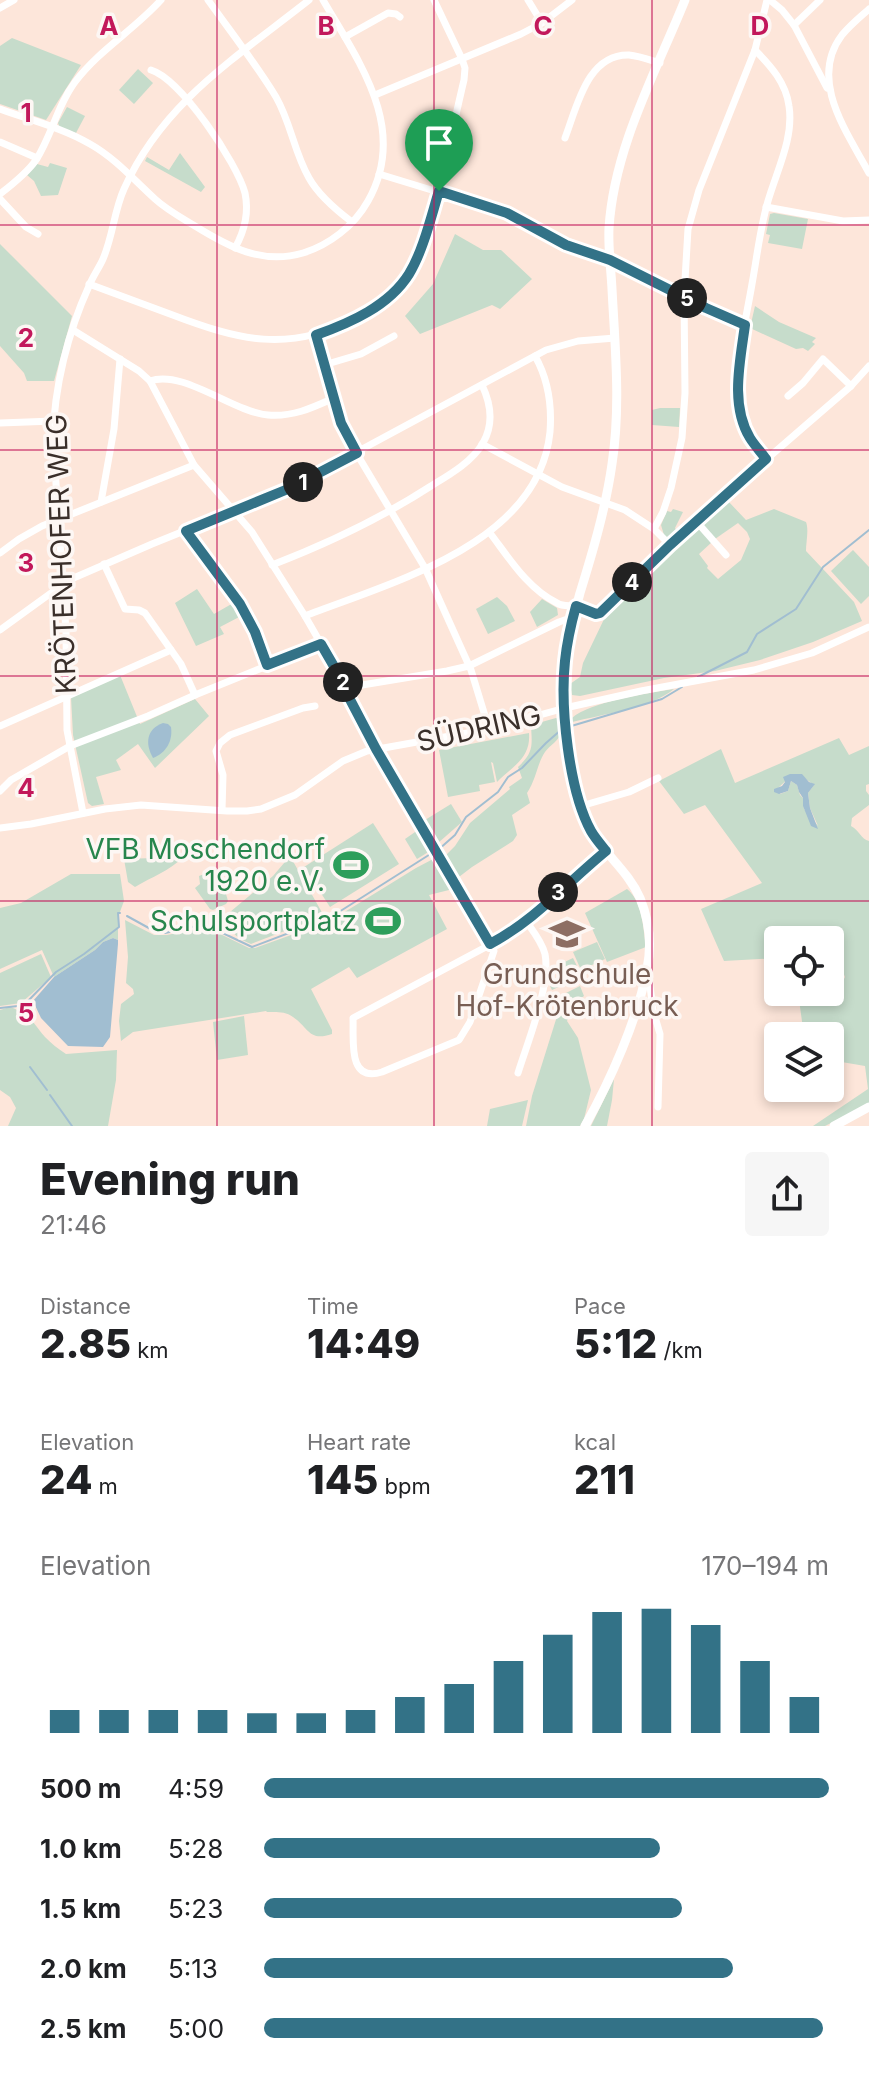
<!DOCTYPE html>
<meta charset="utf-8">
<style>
:root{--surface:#fff;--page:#f6f6f6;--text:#202124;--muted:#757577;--accent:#337287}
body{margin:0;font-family:Inter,sans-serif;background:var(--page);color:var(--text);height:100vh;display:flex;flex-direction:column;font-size:30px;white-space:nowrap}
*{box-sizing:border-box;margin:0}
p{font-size:26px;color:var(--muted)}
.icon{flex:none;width:44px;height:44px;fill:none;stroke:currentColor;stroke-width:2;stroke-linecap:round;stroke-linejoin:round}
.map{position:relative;height:1126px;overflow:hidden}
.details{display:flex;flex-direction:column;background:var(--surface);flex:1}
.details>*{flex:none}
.buttons{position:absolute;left:764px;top:926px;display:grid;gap:16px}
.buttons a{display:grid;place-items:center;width:80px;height:80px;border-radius:8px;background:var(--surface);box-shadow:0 4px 12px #0003;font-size:40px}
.pin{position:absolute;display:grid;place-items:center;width:68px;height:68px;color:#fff;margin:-82px -34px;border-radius:50% 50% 50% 0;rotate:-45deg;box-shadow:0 0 8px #0007}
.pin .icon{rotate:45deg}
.km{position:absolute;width:40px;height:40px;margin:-20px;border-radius:50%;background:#222;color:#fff;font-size:22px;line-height:40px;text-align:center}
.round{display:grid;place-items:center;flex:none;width:84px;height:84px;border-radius:8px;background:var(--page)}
.headline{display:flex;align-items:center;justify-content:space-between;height:136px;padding:0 40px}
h1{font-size:44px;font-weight:800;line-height:60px}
.figures{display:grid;grid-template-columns:repeat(3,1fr);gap:12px;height:136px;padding:8px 40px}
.figures div{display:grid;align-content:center}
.figures b{font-size:40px;font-weight:800}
.figures small{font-size:22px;font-weight:400}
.figures p{font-size:22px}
.chart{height:224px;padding:16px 40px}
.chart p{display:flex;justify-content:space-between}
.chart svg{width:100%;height:144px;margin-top:8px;stroke:var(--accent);stroke-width:6}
ul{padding:0 40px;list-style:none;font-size:26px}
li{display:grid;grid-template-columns:128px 96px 1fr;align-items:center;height:60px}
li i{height:20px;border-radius:10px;background:var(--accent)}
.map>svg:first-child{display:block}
.green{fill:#c6dccb;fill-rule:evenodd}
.water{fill:#a1bed1}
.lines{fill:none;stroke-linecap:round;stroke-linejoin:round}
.stream{stroke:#a1bed1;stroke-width:2}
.minor{stroke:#fff;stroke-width:7}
.major{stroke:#fff;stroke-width:9}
.route-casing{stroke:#fff;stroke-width:16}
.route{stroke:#337287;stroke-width:10}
.grid{fill:none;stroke:#c2185b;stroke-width:2;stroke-opacity:0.55}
.labels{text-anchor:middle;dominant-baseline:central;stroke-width:7;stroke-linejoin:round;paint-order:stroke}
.street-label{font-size:28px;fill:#3a2f2a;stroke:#fdf7f4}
.leisure-label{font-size:28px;fill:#27864d;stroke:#fdf7f4;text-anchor:end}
.education-label{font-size:28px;fill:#785e54;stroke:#fdf7f4}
.grid-label{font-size:26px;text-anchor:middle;font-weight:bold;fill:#c2185b;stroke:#fdf7f4;stroke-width:7;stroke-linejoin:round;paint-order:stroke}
</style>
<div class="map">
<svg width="869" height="1126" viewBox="0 0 869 1126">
<rect width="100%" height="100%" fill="#fde6da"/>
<g class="green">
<polygon points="12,38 81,65 46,120 0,104 0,46"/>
<polygon points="138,69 153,83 134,104 119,90"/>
<polygon points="67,107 85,116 76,133 60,128 58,123"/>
<polygon points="180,153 205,187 201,192 145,161 147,157 169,170"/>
<polygon points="50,163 67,168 58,195 41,196 34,181 27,175 37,164 48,167"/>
<polygon points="774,213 808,219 802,249 768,243 770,235 766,234 770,214"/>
<polygon points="455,234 483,250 501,250 532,279 500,309 492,305 420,334 405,316 433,284"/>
<polygon points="0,244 72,316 54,381 27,381 24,373 0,346"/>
<polygon points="755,306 779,322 816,338 812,342 815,344 808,351 803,348 796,349 750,328"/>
<polygon points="660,408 680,408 679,427 652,425 652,410"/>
<path d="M728,501L746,520L774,509L806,522C809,530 806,542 806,551L854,602L862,621L813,642L760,660L715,671L664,678L580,696L572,695L570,684L580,677L583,663L606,615L603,611L695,525L712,542L699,554L708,566L707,568L718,579L741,560L750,539L747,532L738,523L715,539L700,523Z"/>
<polygon points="673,509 683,512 675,528 678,533 669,539 664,535 661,525 667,511 671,512"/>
<polygon points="853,550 869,567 869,596 861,604 831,571"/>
<polygon points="197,589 214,614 235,602 243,615 220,627 224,634 196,646 175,603"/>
<polygon points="497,597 507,606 515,621 488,634 476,609"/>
<polygon points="542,599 557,608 558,615 537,627 530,612"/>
<polygon points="120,675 140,724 195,699 209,716 155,768 138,744 116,760 121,770 96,777 104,804 92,806 88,803 73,735 71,697"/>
<path d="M674,689C653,707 600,715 572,722V718C590,702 648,693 674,689Z"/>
<path d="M556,718L559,719C560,720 561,731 561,732C560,740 550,745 545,752C537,764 536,780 527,793L530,803L512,815L517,835L513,841L472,867L455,880L443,858L455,846L470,823L510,789L509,787L522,778L518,767C534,752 532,746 531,725Z"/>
<path d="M529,733C531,758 513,766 497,782L493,763L491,762L495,782L479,785L480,791L448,797L439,750Z"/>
<path d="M839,738L849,755L869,746V784L866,785V791L869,795V805L852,818L851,826C859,830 861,839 869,841V1104L825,1126H813L868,1089L865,1066L830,1060V1036H804L798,992H830V971L833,970L840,979H844L845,977C842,969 837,960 830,957V940H778V958L724,961L701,909L762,883L705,805L684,814L659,781L721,749L735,783ZM799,774L814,785L808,793L810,808L818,826L804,809L803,798L800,795L797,785L791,781L788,791L780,794L778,788L792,775Z"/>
<polygon points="451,804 462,822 438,843 425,820"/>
<polygon points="373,823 399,864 330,907 304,867"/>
<polygon points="418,830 430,851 417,859 405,839"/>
<path d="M290,856L324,916L251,944C238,939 232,934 227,920L230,912L273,876Z"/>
<path d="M183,857C168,872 153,876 135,887L128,882L124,859Z"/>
<path d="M435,858L453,889L429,895L447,929L357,978L349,967L311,989L332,1030V1034C309,1042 309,1028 293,1017C285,1011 276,1012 267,1012L266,1011L133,1032L121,1041L119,1021L121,1004L134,994L133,989L126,983L128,957L125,920L154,935H167L201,928L214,931L249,948H255L330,921L416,868Z"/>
<polygon points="217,869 221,876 228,901 226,904 213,910 210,909 195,888 200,884 199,876"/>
<polygon points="71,874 120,874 124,901 118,917 118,940 113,938 103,942 95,950 54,977 42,950 0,969 0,908 21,903"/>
<path d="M627,889C643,902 643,928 646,947L607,962L585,913Z"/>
<polygon points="597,942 605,959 581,970 573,952"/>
<polygon points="41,954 51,977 21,1003 0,1006 0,973"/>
<polygon points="573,958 580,972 596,965 598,969 552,990 550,986 560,981 554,967"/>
<polygon points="580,986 584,996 575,1002 567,1021 578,1038 591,1090 584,1119 580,1126 526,1126 532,1096 564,994"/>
<path d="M10,1007C32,1015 31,1021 45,1037C51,1043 58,1049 66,1054L117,1050L116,1080L108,1126H8L16,1108L10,1097L0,1090V1010Z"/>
<polygon points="244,1016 248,1055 217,1060 213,1022"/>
<polygon points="614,1079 612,1100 607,1126 591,1126"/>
<polygon points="528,1100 522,1126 487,1126 490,1109"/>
</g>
<g class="water">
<path d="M163,723L168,724L171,727C173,741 166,753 153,758C145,744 146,729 163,723Z"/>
<polygon points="790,774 802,774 809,782 815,784 808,793 810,808 818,829 811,826 803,806 803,798 799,792 797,785 791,781 788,791 779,794 774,792 774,789 782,786 785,782 783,777"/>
<polygon points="113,938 118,940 118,944 110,1037 103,1047 68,1046 41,1018 33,1001 54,977 95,950 103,942"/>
</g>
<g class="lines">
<g class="stream">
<polyline points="698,677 747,652 757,634 796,609 823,567 869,530"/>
<polyline points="568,727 662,699 682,687"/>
<polyline points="438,850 455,835 466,817 498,792 508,777 522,768 546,743 562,729"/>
<polyline points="127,916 156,932 165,933 201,925 210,927 252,947 331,917 432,853"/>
<polyline points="0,1008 18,1006 27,1002 56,972 84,954 119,927 118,913 120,913"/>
<polyline points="30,1067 47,1090"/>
<polyline points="50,1095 72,1126"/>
</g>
<g class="minor">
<path d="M208,0C231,32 256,64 276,97C291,123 294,152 309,178C319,196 336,210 352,222"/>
<polyline points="528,0 542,23"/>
<polyline points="770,0 782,10 794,25 827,88"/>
<polyline points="0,8 14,0"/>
<path d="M869,9C860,17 850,25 842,35C808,80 847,132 869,173"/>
<polyline points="794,25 820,0"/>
<polyline points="345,37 388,13 396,14 400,17"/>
<path d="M755,50C771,66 786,83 789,106C794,138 777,170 768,201C760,228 757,257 752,284C745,326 731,375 741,417C746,434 756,446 766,459"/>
<path d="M151,70C181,79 237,163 245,193C249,212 244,232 235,248"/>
<polyline points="375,95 521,34 542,23 572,0"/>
<path d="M0,109C30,120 63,128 90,144C115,158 134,180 155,199C167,210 182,218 195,226C229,247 262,265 303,253C329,245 354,226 368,201C409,129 359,62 323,0"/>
<path d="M565,138C577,107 587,54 629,55C640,56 650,60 660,63"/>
<polyline points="0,142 37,158"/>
<polyline points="379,174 507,213 566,245 610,260 706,308 745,325"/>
<path d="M0,194C13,184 27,173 36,160C52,135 57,106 75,82C99,50 134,30 161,0"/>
<polyline points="0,199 26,227 38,234"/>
<polyline points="766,207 843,221 869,220"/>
<path d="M89,284C116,294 143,304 170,314C238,340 289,354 358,317C379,307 400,290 412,269C418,256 422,242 427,228C443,180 452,130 464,80L465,68L462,59L434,0"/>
<path d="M73,330L139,371L150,381L194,465L252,532L305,616L343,682L344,688L376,749L490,944L494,951L470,1022L459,1040L382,1072C347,1083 354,1040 353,1018L510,934L606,851"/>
<polyline points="316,335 341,423 348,439 425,568 471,670 489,729"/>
<polyline points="324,365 361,354 394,336"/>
<path d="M150,381C183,369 233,412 268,415C293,417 312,408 334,398"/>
<polyline points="788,396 803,383 823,359 851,386"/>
<polyline points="0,423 54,421"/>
<polyline points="482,444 562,487 625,510 654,529 670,545"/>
<polyline points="101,502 114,429 120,359"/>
<polyline points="696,521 726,555"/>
<polyline points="654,529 663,512 671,488 682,438 685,393 684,297 688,229 699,190 755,50 767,0"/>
<path d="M186,531C220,576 248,611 267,665"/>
<path d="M490,533C509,558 528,589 557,603C563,607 569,605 576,606C585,608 591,613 600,613L715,504L851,386L869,366"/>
<polyline points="0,553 19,539 42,526 194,465"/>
<polyline points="104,564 125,609 139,610 145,613 181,664 195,695"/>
<path d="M272,565C329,543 380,519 431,486C449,475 472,462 483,443C494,424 491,404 482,385"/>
<path d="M305,616C392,582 539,544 550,432C552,406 548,379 535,356"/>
<polyline points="0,630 69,580 152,544 288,489 546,350 578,341 615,338"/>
<polyline points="344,688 447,671 469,666 559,622 573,617"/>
<polyline points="0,726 171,650"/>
<polyline points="0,791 11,780 70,746 148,716 195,695 321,644"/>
<polyline points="581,806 629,792 658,778"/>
<polyline points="222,810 223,775 216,751 220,743 230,735 303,708 315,706"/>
<path d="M83,813L67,730L66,631L53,439C54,387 68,332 89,286C93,276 99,268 103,259C113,236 114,211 124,189C163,102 237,57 309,0"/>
<polyline points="0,828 31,824 105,809 141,805 227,811 247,811 261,809 295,795 343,761 367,751 489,729 565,708 641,691 754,670 812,653 869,627"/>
<polyline points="646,974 649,978 653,1010 660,1034 658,1107"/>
<path d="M518,1073C528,1041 551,985 545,954C542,942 533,931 526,921"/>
</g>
<g class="major">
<path d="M585,1126C610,1081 638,1019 647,969C652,945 649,920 640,898C629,873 608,857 594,835C571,799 567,747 565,706C564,688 563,669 566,651C569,631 575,612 580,593C593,551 606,507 612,464C621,406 615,347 612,289C611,269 608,248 609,228C614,148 655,74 685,0"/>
<polyline points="834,1126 869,1107"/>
</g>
</g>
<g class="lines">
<g class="route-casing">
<path id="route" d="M439,191L507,213L566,245L610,260L706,308L745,325C740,362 730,405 750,438C755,446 761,452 766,459L670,545L600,613L596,614L576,606C571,624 567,642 565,661C560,707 569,791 591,831C595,838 601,845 606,851C568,882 534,921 490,944L376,749L344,688L343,682L321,644L267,665L255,632L240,604L186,531L288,489L357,453L341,423L316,335C350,323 389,306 409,274C423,251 431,217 439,191Z"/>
</g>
<use href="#route" class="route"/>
</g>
<path class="grid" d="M217,0V1126M434,0V1126M652,0V1126M0,225H869M0,450H869M0,676H869M0,901H869"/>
<defs>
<g id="stadium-bare" transform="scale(2.76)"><path d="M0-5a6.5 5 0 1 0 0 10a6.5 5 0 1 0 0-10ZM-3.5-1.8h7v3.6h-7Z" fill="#2e9e5b" stroke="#fdf7f4" stroke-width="2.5" paint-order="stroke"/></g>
<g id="school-bare" transform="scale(2.76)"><path d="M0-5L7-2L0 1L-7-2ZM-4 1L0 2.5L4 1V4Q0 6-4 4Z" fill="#8d6e63" stroke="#fdf7f4" stroke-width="2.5" paint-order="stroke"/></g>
</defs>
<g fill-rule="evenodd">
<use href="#stadium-bare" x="351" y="865"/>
<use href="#stadium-bare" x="383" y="921"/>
<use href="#school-bare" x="567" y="934"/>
</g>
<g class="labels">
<g class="street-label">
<text transform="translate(61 554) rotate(-92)">KRÖTENHOFER WEG</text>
<text transform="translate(479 728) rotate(-13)">SÜDRING</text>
</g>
<g class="leisure-label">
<text x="325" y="849">VFB Moschendorf<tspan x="325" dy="32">1920 e.V.</tspan></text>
<text x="357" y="921">Schulsportplatz</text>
</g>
<g class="education-label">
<text x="567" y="974">Grundschule<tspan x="567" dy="32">Hof-Krötenbruck</tspan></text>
</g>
</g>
<g class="grid-label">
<text x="109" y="35">A</text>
<text x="326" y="35">B</text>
<text x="543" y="35">C</text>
<text x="760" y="35">D</text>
<text x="26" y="122">1</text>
<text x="26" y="347">2</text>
<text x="26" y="572">3</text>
<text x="26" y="797">4</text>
<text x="26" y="1022">5</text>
</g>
</svg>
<div class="buttons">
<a><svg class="icon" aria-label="locate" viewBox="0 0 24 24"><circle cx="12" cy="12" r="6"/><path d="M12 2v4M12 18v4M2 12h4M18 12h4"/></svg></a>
<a><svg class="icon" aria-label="layers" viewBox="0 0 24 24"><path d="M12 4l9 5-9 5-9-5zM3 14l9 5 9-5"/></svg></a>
</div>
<div class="pin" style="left:439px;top:191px;background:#1e9e55"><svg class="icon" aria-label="arrive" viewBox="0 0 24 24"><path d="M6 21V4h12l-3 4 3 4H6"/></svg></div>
<b class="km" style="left:303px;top:482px">1</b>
<b class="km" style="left:343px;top:682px">2</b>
<b class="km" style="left:558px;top:892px">3</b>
<b class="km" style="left:632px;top:582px">4</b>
<b class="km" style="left:687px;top:298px">5</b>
</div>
<section class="details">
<div class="headline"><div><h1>Evening run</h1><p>21:46</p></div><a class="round"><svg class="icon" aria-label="share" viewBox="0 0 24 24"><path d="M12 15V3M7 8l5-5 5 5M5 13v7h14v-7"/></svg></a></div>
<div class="figures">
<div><p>Distance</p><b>2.85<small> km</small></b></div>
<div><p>Time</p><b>14:49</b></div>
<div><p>Pace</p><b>5:12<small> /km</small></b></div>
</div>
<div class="figures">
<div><p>Elevation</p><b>24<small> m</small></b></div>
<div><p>Heart rate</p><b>145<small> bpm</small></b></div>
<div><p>kcal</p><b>211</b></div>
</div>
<div class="chart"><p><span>Elevation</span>170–194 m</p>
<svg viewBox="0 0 160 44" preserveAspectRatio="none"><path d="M5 44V37M15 44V37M25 44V37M35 44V37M45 44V38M55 44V38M65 44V37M75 44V33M85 44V29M95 44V22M105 44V14M115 44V7M125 44V6M135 44V11M145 44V22M155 44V33"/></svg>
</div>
<ul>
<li><b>500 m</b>4:59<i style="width:100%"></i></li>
<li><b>1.0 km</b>5:28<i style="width:70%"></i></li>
<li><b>1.5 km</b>5:23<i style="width:74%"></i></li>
<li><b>2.0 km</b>5:13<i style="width:83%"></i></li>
<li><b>2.5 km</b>5:00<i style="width:99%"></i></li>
</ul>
</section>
